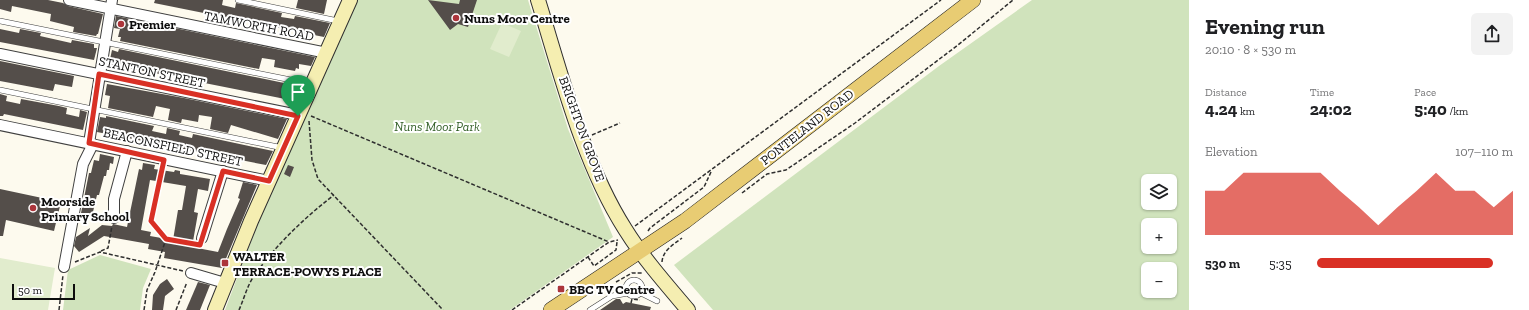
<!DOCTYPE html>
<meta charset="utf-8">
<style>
:root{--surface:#fff;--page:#f2f2f2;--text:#202124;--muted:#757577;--accent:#d93025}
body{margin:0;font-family:"Zilla Slab",serif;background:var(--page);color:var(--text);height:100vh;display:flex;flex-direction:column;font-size:15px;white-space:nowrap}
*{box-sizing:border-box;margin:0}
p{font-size:13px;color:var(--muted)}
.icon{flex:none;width:22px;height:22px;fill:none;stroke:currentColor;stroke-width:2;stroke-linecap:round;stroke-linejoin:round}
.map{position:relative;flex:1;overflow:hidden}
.details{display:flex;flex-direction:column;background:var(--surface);width:340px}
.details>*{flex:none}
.tools{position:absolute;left:1141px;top:174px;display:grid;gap:8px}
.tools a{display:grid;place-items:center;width:36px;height:36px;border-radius:6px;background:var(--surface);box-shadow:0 1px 3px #0004;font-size:20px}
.scale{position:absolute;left:12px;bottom:10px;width:63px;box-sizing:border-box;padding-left:4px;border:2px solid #0d0d0d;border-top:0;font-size:11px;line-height:14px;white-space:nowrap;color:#0d0d0d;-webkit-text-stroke:3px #fff;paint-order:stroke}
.pin{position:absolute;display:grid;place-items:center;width:34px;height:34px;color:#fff;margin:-41px -17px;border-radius:50% 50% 50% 0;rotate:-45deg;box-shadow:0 0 4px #0007}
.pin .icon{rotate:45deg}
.round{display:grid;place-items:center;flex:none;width:42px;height:42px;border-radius:6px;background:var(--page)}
.overview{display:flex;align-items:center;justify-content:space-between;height:68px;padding:0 16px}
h1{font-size:22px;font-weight:700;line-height:30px}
.stats{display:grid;grid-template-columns:repeat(3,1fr);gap:6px;height:68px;padding:4px 16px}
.stats div{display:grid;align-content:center}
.stats b{font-size:17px;font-weight:700}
.stats small{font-size:11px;font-weight:400}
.stats p{font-size:11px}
.chart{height:112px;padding:8px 16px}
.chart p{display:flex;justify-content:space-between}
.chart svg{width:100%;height:72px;margin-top:4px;fill:var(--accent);opacity:.7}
ul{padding:0 16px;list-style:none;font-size:13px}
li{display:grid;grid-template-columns:64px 48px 1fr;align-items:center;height:30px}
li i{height:10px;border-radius:5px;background:var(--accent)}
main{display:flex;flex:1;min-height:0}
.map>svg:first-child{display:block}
.green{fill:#d0e3bc;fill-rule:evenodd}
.pitch{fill:#e1eccd}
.building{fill:#544e4a;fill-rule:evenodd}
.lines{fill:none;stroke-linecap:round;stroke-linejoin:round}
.lane-casing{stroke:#404040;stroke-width:6}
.street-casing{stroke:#404040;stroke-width:12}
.secondary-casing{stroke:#2f2f2f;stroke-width:16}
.primary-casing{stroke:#1e1e1e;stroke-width:16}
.path{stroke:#2f2f2f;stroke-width:1.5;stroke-dasharray:4 2;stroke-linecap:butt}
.lane{stroke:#fff;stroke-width:5}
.street{stroke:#fff;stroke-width:10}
.secondary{stroke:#f5eeb1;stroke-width:14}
.primary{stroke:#e8cc73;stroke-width:15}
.route-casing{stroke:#fff;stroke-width:8}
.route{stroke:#d93025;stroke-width:5}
.poi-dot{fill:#ac353b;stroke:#fff;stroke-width:1.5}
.labels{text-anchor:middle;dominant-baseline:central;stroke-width:4;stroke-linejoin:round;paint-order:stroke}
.poi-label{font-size:13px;font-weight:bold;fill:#0d0d0d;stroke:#fff;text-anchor:start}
.street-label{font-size:13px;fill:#0d0d0d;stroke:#fff}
.park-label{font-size:13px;font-style:italic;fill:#305d25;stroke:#fff}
</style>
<main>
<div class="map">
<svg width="1189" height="310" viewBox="0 0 1189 310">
<rect width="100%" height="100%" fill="#fdfaee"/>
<g class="green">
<polygon points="354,0 528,0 568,129 613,237 510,310 225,310 259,220 315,95"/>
<path d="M1032,0H1189V310H713L674,265L939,66ZM1148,181H1170V203H1148ZM1148,225H1170V247H1148ZM1148,269H1170V291H1148Z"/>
<polygon points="100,255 151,269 143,288 140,310 63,310 68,270"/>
</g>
<g class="pitch">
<polygon points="502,23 521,31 509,57 490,49"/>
<polygon points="0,258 55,268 48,310 0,310"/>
</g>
<g class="building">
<polygon points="0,0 48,0 63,3 68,6 103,14 98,34 97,34 96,36 73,32 74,27 50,21 51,14 12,6 11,12 0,9"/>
<polygon points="155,0 223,0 222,5 235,8 236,3 282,13 281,17 294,19 295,16 330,23 324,37 154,3"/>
<polygon points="298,0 327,0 324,14 296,8"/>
<polygon points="428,0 459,4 460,0 477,0 468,27 458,24 450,30"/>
<polygon points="116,16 315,57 311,66 299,64 299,69 296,68 295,71 274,67 275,60 262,58 259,69 120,41 121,37 118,37 120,29 114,28"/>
<polygon points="0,29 19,33 20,29 41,33 40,36 71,43 72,40 94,44 94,48 97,48 94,60 0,42"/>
<polygon points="119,49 289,84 288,87 300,90 295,101 109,64 112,50 118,52"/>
<polygon points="0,61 74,76 72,87 55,84 53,91 0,81"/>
<polygon points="107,84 184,98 287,119 278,139 231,125 228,133 210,129 212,117 199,115 198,122 182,119 181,123 168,120 170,109 156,106 153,117 108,108 110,96 105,95"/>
<polygon points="0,94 7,96 6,101 20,104 21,99 59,106 67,108 66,114 79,117 80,110 87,112 83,130 4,114 3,116 0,116"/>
<polygon points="106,116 154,126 152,131 166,134 167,128 180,131 179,135 192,138 193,134 273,151 266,165 97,132 100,117 106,118"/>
<polygon points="100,154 114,157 113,164 110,163 109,170 107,170 106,176 104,176 99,195 97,195 92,216 81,213 89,173 91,173 94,160 99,161"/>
<path d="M143,163L155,165L154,169L174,172L175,170L180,171V174L210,179L208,191L198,189L194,212L198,213L192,247L218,252L227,229L240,199L238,198L243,182L257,185L222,268L164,258L165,252L148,249L149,244L104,236L79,252L74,246L76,237L90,228L88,236L102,225L112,226L113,224L127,227L139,169L142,170ZM150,180L186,186L182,210H178L173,240L150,236L151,232L141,230Z"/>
<polygon points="288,165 294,167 290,177 284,174"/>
<polygon points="0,189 61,202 54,231 6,220 3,236 0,236"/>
<polygon points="167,279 174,289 165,296 163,310 152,310 153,295 160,284"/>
<polygon points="198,282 210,285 200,310 186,310"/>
<polygon points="616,299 620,299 623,304 626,302 651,307 650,310 600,310"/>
</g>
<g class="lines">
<g class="lane-casing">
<g id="lane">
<polyline points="238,0 338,21"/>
<polyline points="0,21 311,84"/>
<polyline points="0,90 283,148"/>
<circle cx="634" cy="288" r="8"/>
<polyline points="641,293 657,301"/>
<polyline points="590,310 612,296 628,293"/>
</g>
</g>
<g class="street-casing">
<g id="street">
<polyline points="69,0 327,53"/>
<polyline points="0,54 298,115"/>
<polyline points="0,125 269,181"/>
<polyline points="89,143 112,0"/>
<polyline points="114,218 114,199 127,151"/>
<polyline points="202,238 223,171"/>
<polyline points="64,267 83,164 93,144"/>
<polyline points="191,273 225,283"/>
</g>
</g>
<g class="secondary-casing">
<g id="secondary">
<path d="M538,0C561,74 583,163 625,229C643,258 666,284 688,310"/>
<polyline points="215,310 251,221 350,0"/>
</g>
</g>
<g class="primary-casing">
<polyline id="primary" points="551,310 685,221 973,0"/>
</g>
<g class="path">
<polyline points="311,116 609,242"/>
<polyline points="309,121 312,160 318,179 443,310"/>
<polyline points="592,135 620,123"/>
<polyline points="163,168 151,221 166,239"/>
<polyline points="742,193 767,174 786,170 855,123 958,45 1013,0"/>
<polyline points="635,226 941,0"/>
<polyline points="648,231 650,228 704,187 711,172"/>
<polyline points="101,251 108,248 112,226"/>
<polyline points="588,257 594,266 616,250 617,242"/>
<polyline points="75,262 100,252 183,271"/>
<path d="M662,262C663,250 673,245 682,238"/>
<polyline points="616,282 632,273 643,273"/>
<polyline points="631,303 632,299 640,300"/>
<polyline points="59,310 63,275"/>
<polyline points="144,310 147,290 155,272 166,239 195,244"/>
<polyline points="176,310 187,282"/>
<path d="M239,310C244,299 247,286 254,276C275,246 304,218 334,195"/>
<polyline points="512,310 609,242 618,240"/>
</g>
<use href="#lane" class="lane"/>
<use href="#street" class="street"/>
<use href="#secondary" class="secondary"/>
<use href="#primary" class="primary"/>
</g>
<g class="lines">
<g class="route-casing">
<polygon id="route" points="99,74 298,116 269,181 223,171 200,245 166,239 151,221 164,160 89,143"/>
</g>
<use href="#route" class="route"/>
</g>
<g class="poi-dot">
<circle cx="456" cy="18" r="4"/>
<circle cx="121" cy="24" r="4"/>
<circle cx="33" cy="208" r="4"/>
<rect x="221" y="259" width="8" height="8" rx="2"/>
<rect x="557" y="285" width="8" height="8" rx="2"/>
</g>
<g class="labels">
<g class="poi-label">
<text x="464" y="18">Nuns Moor Centre</text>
<text x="129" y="24">Premier</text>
<text x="41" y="201">Moorside<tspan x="41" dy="15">Primary School</tspan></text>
<text x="233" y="256">WALTER<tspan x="233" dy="15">TERRACE-POWYS PLACE</tspan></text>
<text x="569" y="289">BBC TV Centre</text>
</g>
<g class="street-label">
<text transform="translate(259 26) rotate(11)">TAMWORTH ROAD</text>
<text transform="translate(152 72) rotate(12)">STANTON STREET</text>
<text transform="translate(807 127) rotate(-38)">PONTELAND ROAD</text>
<text transform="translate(582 129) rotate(70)">BRIGHTON GROVE</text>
<text transform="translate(173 147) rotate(12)">BEACONSFIELD STREET</text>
</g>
<g class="park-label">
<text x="437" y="126">Nuns Moor Park</text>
</g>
</g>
</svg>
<div class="tools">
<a><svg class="icon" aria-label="layers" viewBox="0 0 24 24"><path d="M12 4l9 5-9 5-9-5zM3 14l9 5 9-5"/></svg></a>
<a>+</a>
<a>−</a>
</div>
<div class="scale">50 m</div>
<div class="pin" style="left:298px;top:116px;background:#1e9e55"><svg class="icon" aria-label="arrive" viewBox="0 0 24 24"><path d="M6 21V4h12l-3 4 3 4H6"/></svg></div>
</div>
<section class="details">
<div class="overview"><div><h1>Evening run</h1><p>20:10 · 8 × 530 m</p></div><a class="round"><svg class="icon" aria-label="share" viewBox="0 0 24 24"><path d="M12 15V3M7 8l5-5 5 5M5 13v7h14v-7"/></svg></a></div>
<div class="stats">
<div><p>Distance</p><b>4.24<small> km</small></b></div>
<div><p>Time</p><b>24:02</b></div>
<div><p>Pace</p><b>5:40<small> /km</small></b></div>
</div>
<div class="chart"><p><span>Elevation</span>107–110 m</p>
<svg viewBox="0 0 160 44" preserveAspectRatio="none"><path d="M0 44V17L10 17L20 6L30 6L40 6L50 6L60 6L70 17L80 27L90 38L100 27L110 17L120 6L130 17L140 17L150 27L160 17V44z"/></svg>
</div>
<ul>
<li><b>530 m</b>5:35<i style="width:90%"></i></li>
</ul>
</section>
</main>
